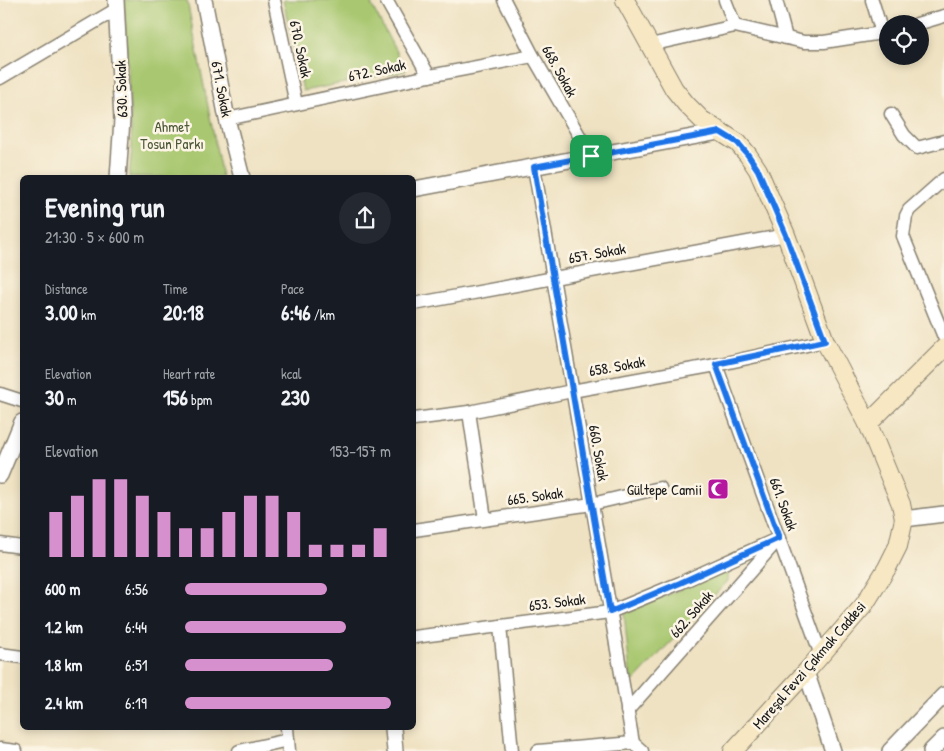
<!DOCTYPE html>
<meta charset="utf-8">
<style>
:root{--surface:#171b24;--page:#242831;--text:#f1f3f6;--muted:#9ea1a6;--accent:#d690ce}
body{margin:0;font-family:"Patrick Hand",sans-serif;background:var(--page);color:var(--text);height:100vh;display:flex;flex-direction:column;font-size:19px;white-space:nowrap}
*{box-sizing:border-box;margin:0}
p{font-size:16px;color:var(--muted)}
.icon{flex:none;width:28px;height:28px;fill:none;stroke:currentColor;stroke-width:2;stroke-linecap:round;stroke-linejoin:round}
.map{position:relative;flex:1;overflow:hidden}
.drawer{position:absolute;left:20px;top:175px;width:396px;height:555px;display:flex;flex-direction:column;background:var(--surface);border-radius:8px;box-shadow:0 2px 8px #0003}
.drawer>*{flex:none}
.controls{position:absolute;left:879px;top:15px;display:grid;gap:10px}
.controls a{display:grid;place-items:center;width:50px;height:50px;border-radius:50%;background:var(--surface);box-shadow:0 2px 8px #0003;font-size:25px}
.pin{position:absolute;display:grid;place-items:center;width:42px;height:42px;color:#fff;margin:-21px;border-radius:10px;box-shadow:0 2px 8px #0006}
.round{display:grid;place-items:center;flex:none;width:52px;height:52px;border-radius:26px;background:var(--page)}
.summary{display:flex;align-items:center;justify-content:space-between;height:85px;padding:0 25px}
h1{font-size:28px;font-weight:800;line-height:38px}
.figures{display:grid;grid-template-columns:repeat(3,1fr);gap:8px;height:85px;padding:5px 25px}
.figures div{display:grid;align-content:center}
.figures b{font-size:21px;font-weight:800}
.figures small{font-size:14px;font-weight:400}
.figures p{font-size:14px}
.chart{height:140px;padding:10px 25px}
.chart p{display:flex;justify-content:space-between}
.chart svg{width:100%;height:90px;margin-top:5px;stroke:var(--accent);stroke-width:6}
ul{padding:0 25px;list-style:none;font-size:16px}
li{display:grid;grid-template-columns:80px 60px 1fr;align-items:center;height:38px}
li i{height:12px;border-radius:6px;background:var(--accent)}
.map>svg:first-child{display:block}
.green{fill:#a8c76f;stroke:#627246}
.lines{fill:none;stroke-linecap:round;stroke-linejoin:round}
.minor-casing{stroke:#867f6f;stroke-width:15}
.tertiary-casing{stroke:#867f6f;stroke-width:18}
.secondary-casing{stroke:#867f6f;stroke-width:20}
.minor{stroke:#fff;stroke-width:12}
.tertiary{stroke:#fff;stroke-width:15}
.secondary{stroke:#f7e8c3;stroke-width:18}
.route-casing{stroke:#fff;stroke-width:10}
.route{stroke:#1a73e8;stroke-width:6}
.labels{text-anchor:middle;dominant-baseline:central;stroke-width:5;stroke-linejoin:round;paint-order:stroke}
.street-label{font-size:15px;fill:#1c1c1c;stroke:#fcf5e5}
.park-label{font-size:15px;fill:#4d5839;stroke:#fcf5e5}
.poi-label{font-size:15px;fill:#1c1c1c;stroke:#fcf5e5;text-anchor:end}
</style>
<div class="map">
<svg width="944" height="751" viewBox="0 0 944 751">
<rect width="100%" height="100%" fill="#fcf5e5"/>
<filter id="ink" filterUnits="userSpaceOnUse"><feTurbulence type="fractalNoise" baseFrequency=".02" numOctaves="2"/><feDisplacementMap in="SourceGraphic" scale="10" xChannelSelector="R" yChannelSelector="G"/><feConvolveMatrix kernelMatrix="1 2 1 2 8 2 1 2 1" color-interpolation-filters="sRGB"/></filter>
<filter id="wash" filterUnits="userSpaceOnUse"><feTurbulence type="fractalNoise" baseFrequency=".0096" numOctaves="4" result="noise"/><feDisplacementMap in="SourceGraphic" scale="20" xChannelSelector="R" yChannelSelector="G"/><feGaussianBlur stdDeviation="1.12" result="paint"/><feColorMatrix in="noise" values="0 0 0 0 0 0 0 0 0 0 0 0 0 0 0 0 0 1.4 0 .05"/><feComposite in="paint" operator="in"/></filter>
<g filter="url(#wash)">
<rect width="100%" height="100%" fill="#efe2c2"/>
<g class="green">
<polygon points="124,0 187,0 222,177 129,177 132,147"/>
<polygon points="283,0 369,0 406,71 303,91"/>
<polygon points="728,569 728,581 631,684 624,613"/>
</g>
</g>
<g filter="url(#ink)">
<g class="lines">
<g class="minor-casing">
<g id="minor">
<polyline points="274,0 296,104"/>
<polyline points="386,0 429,76"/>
<polyline points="504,0 533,56 591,156"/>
<polyline points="725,0 735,26"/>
<polyline points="776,0 786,38"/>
<polyline points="872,0 882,33"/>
<polyline points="917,24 944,16"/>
<polyline points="650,45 735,26 804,42 824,42 888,32"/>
<polyline points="0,78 117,9"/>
<polyline points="891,114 904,135 917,148 944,141"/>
<polyline points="227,119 429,76 533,56"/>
<polyline points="534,167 633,743"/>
<polyline points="944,179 909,210 906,216 903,236 944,337"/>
<polyline points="414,304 786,235"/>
<polyline points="716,365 821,655"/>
<polyline points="0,394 22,401"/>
<polyline points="469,412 485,519"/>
<polyline points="414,419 469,412 572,391 716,365 825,341"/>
<polyline points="414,530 592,504 660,488"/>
<polyline points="0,544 22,547"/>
<polyline points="500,626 512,751"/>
<polyline points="414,637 610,612 680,583 779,538"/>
<polyline points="0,654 22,657"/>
<polyline points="627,711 776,542"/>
<polyline points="287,728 289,751"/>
<polyline points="0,749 16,751"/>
<polyline points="239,751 288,740"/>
<polyline points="538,751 633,743 642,751"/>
</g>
</g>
<g class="tertiary-casing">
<g id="tertiary">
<polyline points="116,0 122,120 118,178"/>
<polyline points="204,0 227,119 242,178"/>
<polyline points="414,189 719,132"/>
<polyline points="0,475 22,422"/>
<polyline points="904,519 944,514"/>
<polyline points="806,672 833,751"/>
<polyline points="393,728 395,751"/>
<polyline points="890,751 944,695"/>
<polyline points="931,751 944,738"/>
</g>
</g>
<g class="secondary-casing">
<g id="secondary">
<polyline points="625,0 674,89 686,104 702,120 738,143 748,155 758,170 786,235 825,341 868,424 886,468 901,504 904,519 898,546 887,568 864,605 806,672 733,751"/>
<polyline points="868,424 944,348"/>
</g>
</g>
<use href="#minor" class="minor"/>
<use href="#tertiary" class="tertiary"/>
<use href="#secondary" class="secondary"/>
</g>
</g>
<g class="lines" filter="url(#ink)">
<g class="route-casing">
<polygon id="route" points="720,132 738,143 748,155 758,170 786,235 825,341 716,364 779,538 680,583 610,612 534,167"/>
</g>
<use href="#route" class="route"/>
</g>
<defs>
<g id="mosque-square" transform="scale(1.125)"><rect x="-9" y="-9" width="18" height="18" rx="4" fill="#b5179e" stroke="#fcf5e5"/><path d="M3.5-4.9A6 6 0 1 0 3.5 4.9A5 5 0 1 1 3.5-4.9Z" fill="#fff"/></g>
</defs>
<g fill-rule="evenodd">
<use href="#mosque-square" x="718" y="489"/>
</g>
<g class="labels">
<g class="street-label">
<text transform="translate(301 49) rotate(78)">670. Sokak</text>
<text transform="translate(377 70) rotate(-12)">672. Sokak</text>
<text transform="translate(560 71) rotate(61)">668. Sokak</text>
<text transform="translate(121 89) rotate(-92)">630. Sokak</text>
<text transform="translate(222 89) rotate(79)">671. Sokak</text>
<text transform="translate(597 253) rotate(-10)">657. Sokak</text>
<text transform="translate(617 366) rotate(-10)">658. Sokak</text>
<text transform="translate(599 453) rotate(80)">660. Sokak</text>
<text transform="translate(535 496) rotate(-8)">665. Sokak</text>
<text transform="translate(784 504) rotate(70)">661. Sokak</text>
<text transform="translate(557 602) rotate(-7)">653. Sokak</text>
<text transform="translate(691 614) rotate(-49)">662. Sokak</text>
<text transform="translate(809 665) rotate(-49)">Mareşal Fevzi Çakmak Caddesi</text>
</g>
<g class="park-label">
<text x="172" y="126">Ahmet<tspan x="172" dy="17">Tosun Parkı</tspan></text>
</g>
<g class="poi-label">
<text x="702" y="489">Gültepe Camii</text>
</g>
</g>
</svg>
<div class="controls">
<a><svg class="icon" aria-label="locate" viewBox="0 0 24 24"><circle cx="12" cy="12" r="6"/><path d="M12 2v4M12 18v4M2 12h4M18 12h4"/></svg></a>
</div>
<div class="pin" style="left:591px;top:156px;background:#1e9e55"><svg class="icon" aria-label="arrive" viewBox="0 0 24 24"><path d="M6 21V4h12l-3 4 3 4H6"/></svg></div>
<section class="drawer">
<div class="summary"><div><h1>Evening run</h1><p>21:30 · 5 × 600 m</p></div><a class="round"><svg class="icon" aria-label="share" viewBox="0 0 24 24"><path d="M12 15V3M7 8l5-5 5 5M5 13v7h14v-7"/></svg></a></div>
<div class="figures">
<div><p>Distance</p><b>3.00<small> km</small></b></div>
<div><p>Time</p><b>20:18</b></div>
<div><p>Pace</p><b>6:46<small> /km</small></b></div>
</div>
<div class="figures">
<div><p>Elevation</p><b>30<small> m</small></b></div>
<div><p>Heart rate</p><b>156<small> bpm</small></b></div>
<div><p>kcal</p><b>230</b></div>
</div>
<div class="chart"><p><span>Elevation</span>153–157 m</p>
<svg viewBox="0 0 160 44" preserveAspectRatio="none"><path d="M5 44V22M15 44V14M25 44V6M35 44V6M45 44V14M55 44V22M65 44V30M75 44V30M85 44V22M95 44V14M105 44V14M115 44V22M125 44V38M135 44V38M145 44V38M155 44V30"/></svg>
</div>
<ul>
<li><b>600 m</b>6:56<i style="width:69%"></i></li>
<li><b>1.2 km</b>6:44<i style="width:78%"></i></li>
<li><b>1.8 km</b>6:51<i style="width:72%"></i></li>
<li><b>2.4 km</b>6:19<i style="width:100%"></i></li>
</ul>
</section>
</div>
